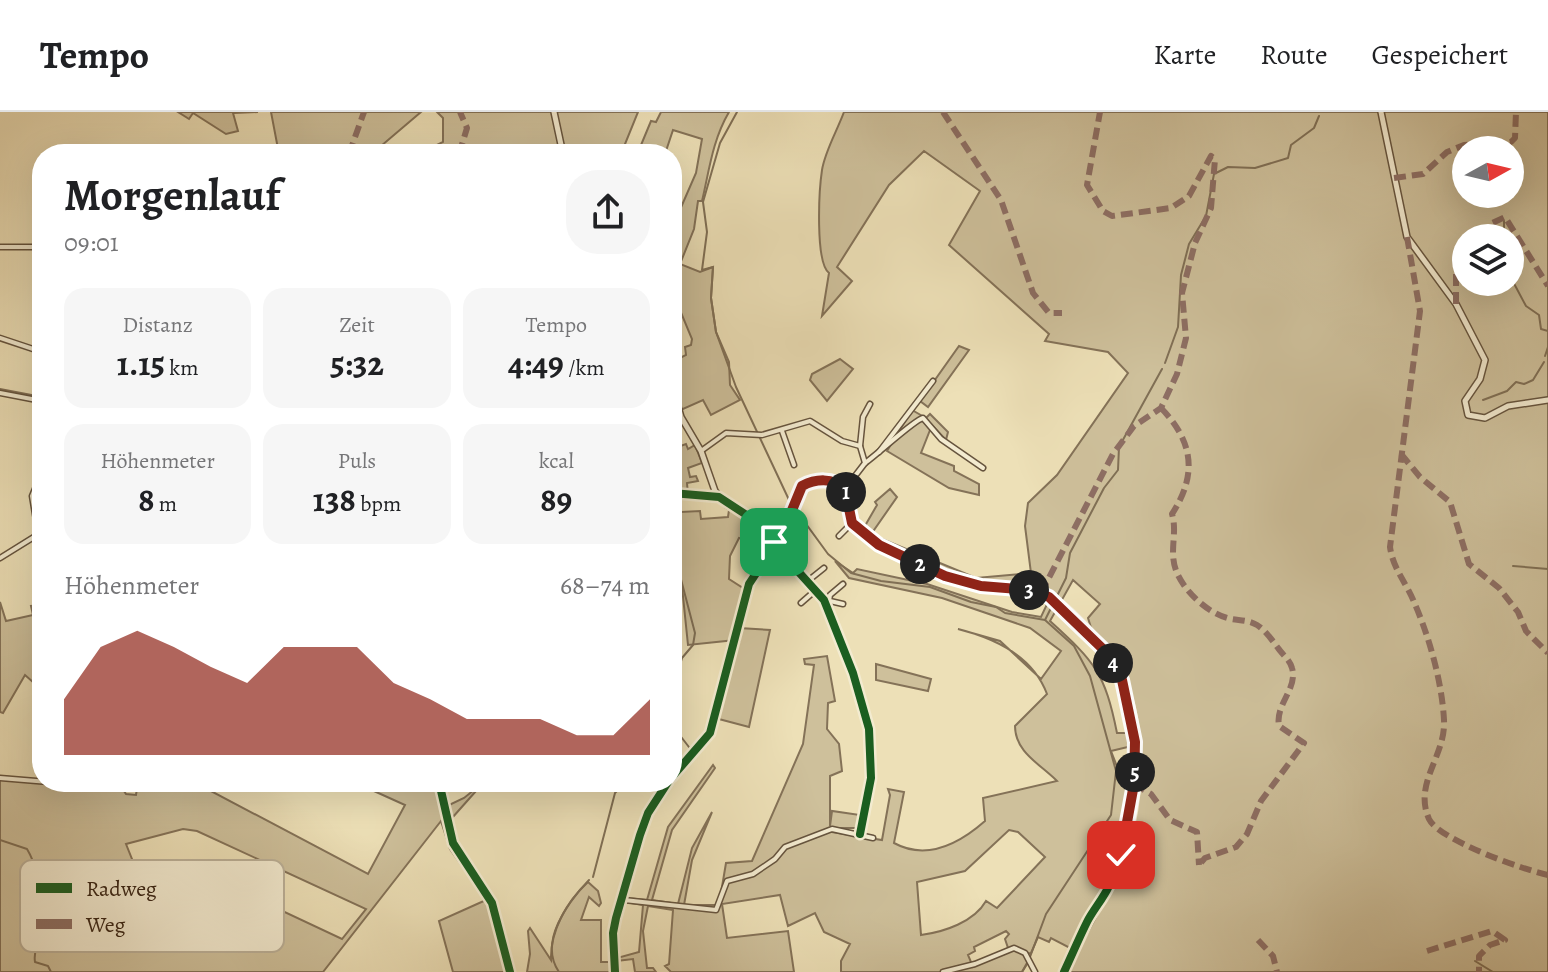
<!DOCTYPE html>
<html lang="de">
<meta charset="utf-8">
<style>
:root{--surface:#fff;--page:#f6f6f6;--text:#202124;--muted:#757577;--line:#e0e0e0;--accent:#8f2418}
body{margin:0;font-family:Alegreya,serif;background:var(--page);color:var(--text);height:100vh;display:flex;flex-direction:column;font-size:30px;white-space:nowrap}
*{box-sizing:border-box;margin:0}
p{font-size:26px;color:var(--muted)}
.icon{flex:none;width:44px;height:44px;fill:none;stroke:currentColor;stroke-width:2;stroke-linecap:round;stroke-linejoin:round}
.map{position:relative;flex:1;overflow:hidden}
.sheet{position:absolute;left:32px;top:32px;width:650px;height:648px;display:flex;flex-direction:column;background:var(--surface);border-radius:32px;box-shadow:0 8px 32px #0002}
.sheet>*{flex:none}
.needle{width:52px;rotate:82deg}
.tools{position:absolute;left:1452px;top:24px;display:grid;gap:16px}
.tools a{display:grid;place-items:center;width:72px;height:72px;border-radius:50%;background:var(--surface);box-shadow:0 8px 32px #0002;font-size:40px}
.pin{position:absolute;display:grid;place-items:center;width:68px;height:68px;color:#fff;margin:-34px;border-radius:16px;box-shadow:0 4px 12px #0006}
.km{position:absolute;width:40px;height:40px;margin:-20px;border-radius:50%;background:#222;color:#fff;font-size:22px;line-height:40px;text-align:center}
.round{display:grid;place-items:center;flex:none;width:84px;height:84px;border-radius:32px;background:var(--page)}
.headline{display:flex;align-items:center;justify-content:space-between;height:136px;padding:0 32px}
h1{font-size:44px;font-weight:700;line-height:60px}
.stats{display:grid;grid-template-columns:repeat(3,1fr);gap:12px;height:136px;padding:8px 32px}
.stats div{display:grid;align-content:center;border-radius:20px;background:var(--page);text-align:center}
.stats b{font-size:34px;font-weight:700}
.stats small{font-size:22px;font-weight:400}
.stats p{font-size:22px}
.chart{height:224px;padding:16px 32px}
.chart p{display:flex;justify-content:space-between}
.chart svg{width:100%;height:144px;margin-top:8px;fill:var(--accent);opacity:.7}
header{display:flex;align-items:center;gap:48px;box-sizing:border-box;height:112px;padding:0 40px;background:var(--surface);border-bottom:2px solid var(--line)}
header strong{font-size:38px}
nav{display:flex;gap:44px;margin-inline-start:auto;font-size:28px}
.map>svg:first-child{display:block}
.green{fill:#cec09b;stroke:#847258;stroke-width:2;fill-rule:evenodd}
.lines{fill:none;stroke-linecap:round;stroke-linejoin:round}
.stream{stroke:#806f55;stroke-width:2}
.minor-casing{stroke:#66543e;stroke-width:7}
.tertiary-casing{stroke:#66543e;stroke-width:8}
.minor{stroke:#f3ebd0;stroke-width:4}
.tertiary{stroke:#f3ebd0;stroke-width:5}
.quiet{stroke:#8d6e63;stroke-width:6;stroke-dasharray:12 6;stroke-linecap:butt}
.cycleway-casing{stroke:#f3ebd0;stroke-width:13}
.cycleway{stroke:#1b5e20;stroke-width:8}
.route-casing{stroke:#fff;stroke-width:16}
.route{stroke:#8f2418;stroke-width:10}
.key{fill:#f3ebd0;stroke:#bbb098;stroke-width:2}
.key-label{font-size:22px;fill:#392515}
</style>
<header>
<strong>Tempo</strong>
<nav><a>Karte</a><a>Route</a><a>Gespeichert</a></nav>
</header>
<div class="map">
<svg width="1548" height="860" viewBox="0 0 1548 860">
<rect width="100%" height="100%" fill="#ede0b7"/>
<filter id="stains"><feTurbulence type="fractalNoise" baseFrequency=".0025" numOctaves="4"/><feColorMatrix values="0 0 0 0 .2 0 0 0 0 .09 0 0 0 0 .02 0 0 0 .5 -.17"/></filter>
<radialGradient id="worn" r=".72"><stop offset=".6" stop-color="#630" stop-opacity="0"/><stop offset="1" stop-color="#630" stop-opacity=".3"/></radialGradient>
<g class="green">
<polygon points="178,0 258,0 233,1 238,19 226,22 193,1 189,7"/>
<polygon points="271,0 421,0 381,34 379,42 279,42"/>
<polygon points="437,0 638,0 621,42 419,42 443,30 443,6"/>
<path d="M661,0H729C712,29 709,60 702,89H698L694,117L680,152L700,160L713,155L711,186L716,220L729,250L730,273L740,288L711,303L703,288L674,301L672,297V250L686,243L685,235L691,233L692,227L672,179V156L675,153L672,149V116L696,61L702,27L673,18L665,42H642L645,35L641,33L651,9L656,10Z"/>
<path d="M844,0H1548V860H1070L1076,839L1051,826L1049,830L1038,825L1031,841L1024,842L1029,849L1022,860H841V849L850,832L824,820L815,801L788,814L780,783L722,792L727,826L788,819L794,860H671L665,854L669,852L673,798L648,794L643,819L647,856H653L656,860H635L633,847L616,849L617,846L639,840L643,793L625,790L627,786L647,788L668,715L713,653L715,656L672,718L652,788L678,792L692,736L712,700L692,748L684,793H719L726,751L752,749L803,632L814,553L805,552L804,547L827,544L835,589L828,591L827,617L839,632L842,659L830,664V714L832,699L860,703L857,716H831V720L882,728L890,683L888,677L904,680L894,731C927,749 960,731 985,709L983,686L1057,669C1040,652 1015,640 1015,614L1047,582C1033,544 994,526 958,517L1000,529L1041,567L1061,539L1030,516L942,486L849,466L835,449L853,461L857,457L927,472L1012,500L1041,505L1049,488L947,469L863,426L862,419L877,393L875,390L890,377L897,385L872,421L882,427L976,466L1031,461L1025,414L1028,391L1057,363L1128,261L1108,240L1045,229L1049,222L949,133L980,79L924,39L889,73L837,155L852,169L822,204L829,161C815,150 819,78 822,58C825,39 837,19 844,0ZM1466,38H1510V82H1466ZM1466,126H1510V170H1466ZM1073,468L1100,492L1088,506L1093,522L1089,526L1117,565L1129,621H1117C1105,561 1095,550 1050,509ZM1136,633L1135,669L1123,670L1111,639ZM1009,718L1018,720L1045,745L997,796L986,789C974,810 944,820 921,823L917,770L965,759ZM1006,819L1009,822L1005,827L1009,839L973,855L968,843L975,839L974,835Z"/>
<polygon points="959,234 969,238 928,295 920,289"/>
<polygon points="840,247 853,257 827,289 810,268 812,262"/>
<polygon points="912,298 926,306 930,302 948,320 946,328 932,313 921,341 954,354 954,359 979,372 979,383 949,376 887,339"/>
<polygon points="686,332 688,337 695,333 702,351 688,356 690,365 696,364 698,369 687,371 688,383 679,381 681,400 700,399 701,407 728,405 729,398 750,410 759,423 755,430 739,426 730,444 729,467 746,478 739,516 770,518 749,615 715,606 736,528 688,533 682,475 672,430 672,337"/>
<polygon points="0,490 6,509 33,503 31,494 42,493 42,578 25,563 3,601 0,600"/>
<polygon points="876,552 931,567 928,579 876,568"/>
<path d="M0,664L122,676L126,682L136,683L138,670H194L368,762L405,693L354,670H440L445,695L464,686L484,670L452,706C447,742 488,761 494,794C497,809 502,833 507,852H511L513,860H453L439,809L486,788L450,737L441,709L323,860H0ZM183,717L197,719L366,797L342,827L193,757L171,756L140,767L126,732Z"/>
<path d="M588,770L598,779L601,791L599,794L589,785L581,808H601V850H613V860H527L530,842L528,819L530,816L551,848C550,819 567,789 588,770Z"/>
</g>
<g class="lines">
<g class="stream">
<polyline points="737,0 720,31 703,90 707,120 702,158 713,155 711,186 716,220 736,275 790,390 828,442 851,461 881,469 930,475 971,490 996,495 1005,501 1045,508 1074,534 1090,564 1116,659 1111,703 1046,802 1030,845"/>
<polyline points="1504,126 1504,109"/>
<polyline points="1510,164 1526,194 1539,203 1541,217 1548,219"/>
<polyline points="1545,244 1548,235"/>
<polyline points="1165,251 1178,215 1181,163 1189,132 1206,104 1214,62 1228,55 1255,56 1288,46 1291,33 1314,16 1319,4"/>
<polyline points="0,277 42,285"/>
<polyline points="1483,288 1507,279 1516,270 1524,272 1533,268 1544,250"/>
<polyline points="672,433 695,521 693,533 682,546 672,580"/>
<polyline points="1513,454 1548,457"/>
<polyline points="1056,486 1066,466 1070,441 1104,376 1118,358 1119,335 1162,257"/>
<polyline points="1045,508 1053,492"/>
<polyline points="672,610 675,612"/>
<polyline points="672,622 675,617 692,639"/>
<path d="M0,728L27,737C41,760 42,792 40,819C39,831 33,837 35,850L48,854L51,860"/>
<polyline points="593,765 615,681 625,670"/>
<polyline points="1475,849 1493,860"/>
<path d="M559,860C538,830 568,790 589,768"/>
<polyline points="1022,860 1027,851"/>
</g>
<g class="minor-casing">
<g id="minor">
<polyline points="0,135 42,135"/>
<polyline points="0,226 42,240"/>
<polyline points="0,281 42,289"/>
<polyline points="782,319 794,353"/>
<polyline points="860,334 863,305 870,292"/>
<polyline points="701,339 726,321 762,323 810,309 842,329 860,334 865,351 845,377"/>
<polyline points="879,340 933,269"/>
<path d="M865,351C878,342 914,308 923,306L941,327L983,356"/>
<polyline points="672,381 719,385"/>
<polyline points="38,420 32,384 42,360"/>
<polyline points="839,424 852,411"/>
<polyline points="0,446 42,420"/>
<polyline points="809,468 824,456"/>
<polyline points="829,489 830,483 843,472"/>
<polyline points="830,489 843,492"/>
<polyline points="801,491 817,477"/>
<polyline points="672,665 710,621 737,528 746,481 774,430 824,488 862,590 872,644 860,722"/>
<polyline points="0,666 121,676"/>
<polyline points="624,788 716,798 727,769 753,762 775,747 785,735 832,717 873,726"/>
<polyline points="615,860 613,821 616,806 640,723 648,701 668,670"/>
<polyline points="943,860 975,852 1014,836 1025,841 1035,860"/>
</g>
</g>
<g class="tertiary-casing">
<g id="tertiary">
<polyline points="554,0 563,42"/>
<polyline points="1381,0 1407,125 1456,192 1485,248 1480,267 1465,289 1468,303 1485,306 1508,294 1548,288"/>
<path d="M672,274L681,305L701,339L715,379L727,393L753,408L766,428L774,430L780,425L802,374C813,368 839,363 845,379C849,389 844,399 850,408C856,418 868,426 878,432C907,450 944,467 978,473C1000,477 1023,473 1044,483C1059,490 1070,502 1081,514C1095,527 1110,543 1119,561C1144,611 1137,694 1120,746C1106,786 1082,821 1064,860"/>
</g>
</g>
<use href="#minor" class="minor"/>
<use href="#tertiary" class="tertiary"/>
<g class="quiet">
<polyline points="943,0 1001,88 1033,181 1049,201 1062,201"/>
<polyline points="349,42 364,0"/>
<polyline points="459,42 467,16 460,0"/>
<polyline points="1394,66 1423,62 1447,40 1464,33 1511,30 1515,26 1516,0"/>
<path d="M1407,125L1420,199L1390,435C1393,457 1406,470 1414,490C1429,524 1442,570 1444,608C1446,644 1413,671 1429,707C1439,728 1524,758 1548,763"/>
<polyline points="1485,126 1490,112 1505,105 1548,174"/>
<polyline points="1456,192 1456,155 1466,139"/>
<path d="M1161,296C1193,329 1198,362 1172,402C1178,422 1168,440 1177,461C1186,481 1207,500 1227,506C1237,509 1247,507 1257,513C1265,518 1272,528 1278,536C1282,542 1290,548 1292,556C1298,577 1275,592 1279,614L1304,631L1261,689L1247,722L1236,735L1205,746L1199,753"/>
<polyline points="1401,342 1420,365 1450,390 1469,452 1499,476 1518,500 1526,519 1548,541"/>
<polyline points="1041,481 1113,342 1134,314 1161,296 1177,262 1186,226 1182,181 1195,131 1211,96 1215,47 1211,44 1189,84 1171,96 1112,104 1103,99 1087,73 1100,0"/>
<polyline points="1134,672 1151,682 1170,708 1197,720 1199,753"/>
<polyline points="1258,828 1273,844 1277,860"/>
<polyline points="1427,839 1492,819 1505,828 1490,833 1479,844 1479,860"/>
</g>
<g class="cycleway-casing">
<g id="cycleway">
<polyline points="672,381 719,385 748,404 824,488 853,561 869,617 871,666 860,722"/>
<path d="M672,665L710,621L749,472L780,425L799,379L809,371H838C855,385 839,405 869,426C899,447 943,467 979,474C999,477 1020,473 1039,481C1061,490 1079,510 1094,527C1152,593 1142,698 1109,774C1103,787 1093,798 1087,810C1079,826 1072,843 1064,860"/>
<polyline points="439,670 453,731 492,791 510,860"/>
<polyline points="615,860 613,821 616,806 640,723 648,701 668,670"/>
</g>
</g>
<use href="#cycleway" class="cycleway"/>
</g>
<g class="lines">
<g class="route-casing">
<path id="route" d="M774,430L783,420L802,374C815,367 833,365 845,377L852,411L879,433L945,464L981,474L1032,478L1049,485L1104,538L1122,568L1135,630L1134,672L1121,743"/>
</g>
<use href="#route" class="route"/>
</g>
<rect x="20" y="748" width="264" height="92" rx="12" class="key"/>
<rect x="36" y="771" width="36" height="10" fill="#1b5e20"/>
<rect x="36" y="807" width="36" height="10" fill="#8d6e63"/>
<g class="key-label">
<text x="86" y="784">Radweg</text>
<text x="86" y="820">Weg</text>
</g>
<rect width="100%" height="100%" filter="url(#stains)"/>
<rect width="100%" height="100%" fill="url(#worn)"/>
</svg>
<div class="tools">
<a><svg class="needle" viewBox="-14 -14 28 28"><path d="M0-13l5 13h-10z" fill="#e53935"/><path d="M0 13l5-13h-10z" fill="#757577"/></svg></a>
<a><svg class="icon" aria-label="layers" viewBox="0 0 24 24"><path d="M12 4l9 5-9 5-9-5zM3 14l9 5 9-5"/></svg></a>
</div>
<div class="pin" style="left:774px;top:430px;background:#1e9e55"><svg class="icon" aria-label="arrive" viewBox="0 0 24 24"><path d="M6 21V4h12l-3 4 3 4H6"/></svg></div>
<div class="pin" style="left:1121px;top:743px;background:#d93025"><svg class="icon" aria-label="check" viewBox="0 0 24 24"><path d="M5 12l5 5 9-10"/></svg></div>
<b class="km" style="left:846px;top:380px">1</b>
<b class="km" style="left:920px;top:452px">2</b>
<b class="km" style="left:1029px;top:478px">3</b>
<b class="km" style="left:1113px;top:551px">4</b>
<b class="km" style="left:1135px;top:660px">5</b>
<section class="sheet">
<div class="headline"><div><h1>Morgenlauf</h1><p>09:01</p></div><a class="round"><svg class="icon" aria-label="share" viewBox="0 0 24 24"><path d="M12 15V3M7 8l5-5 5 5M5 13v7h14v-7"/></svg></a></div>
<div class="stats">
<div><p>Distanz</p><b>1.15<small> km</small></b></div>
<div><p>Zeit</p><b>5:32</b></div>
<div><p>Tempo</p><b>4:49<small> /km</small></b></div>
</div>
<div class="stats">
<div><p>Höhenmeter</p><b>8<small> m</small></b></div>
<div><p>Puls</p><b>138<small> bpm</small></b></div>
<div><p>kcal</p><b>89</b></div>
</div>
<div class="chart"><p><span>Höhenmeter</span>68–74 m</p>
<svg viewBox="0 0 160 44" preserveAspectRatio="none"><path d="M0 44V27L10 11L20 6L30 11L40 17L50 22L60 11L70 11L80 11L90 22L100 27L110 33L120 33L130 33L140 38L150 38L160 27V44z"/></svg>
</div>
</section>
</div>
